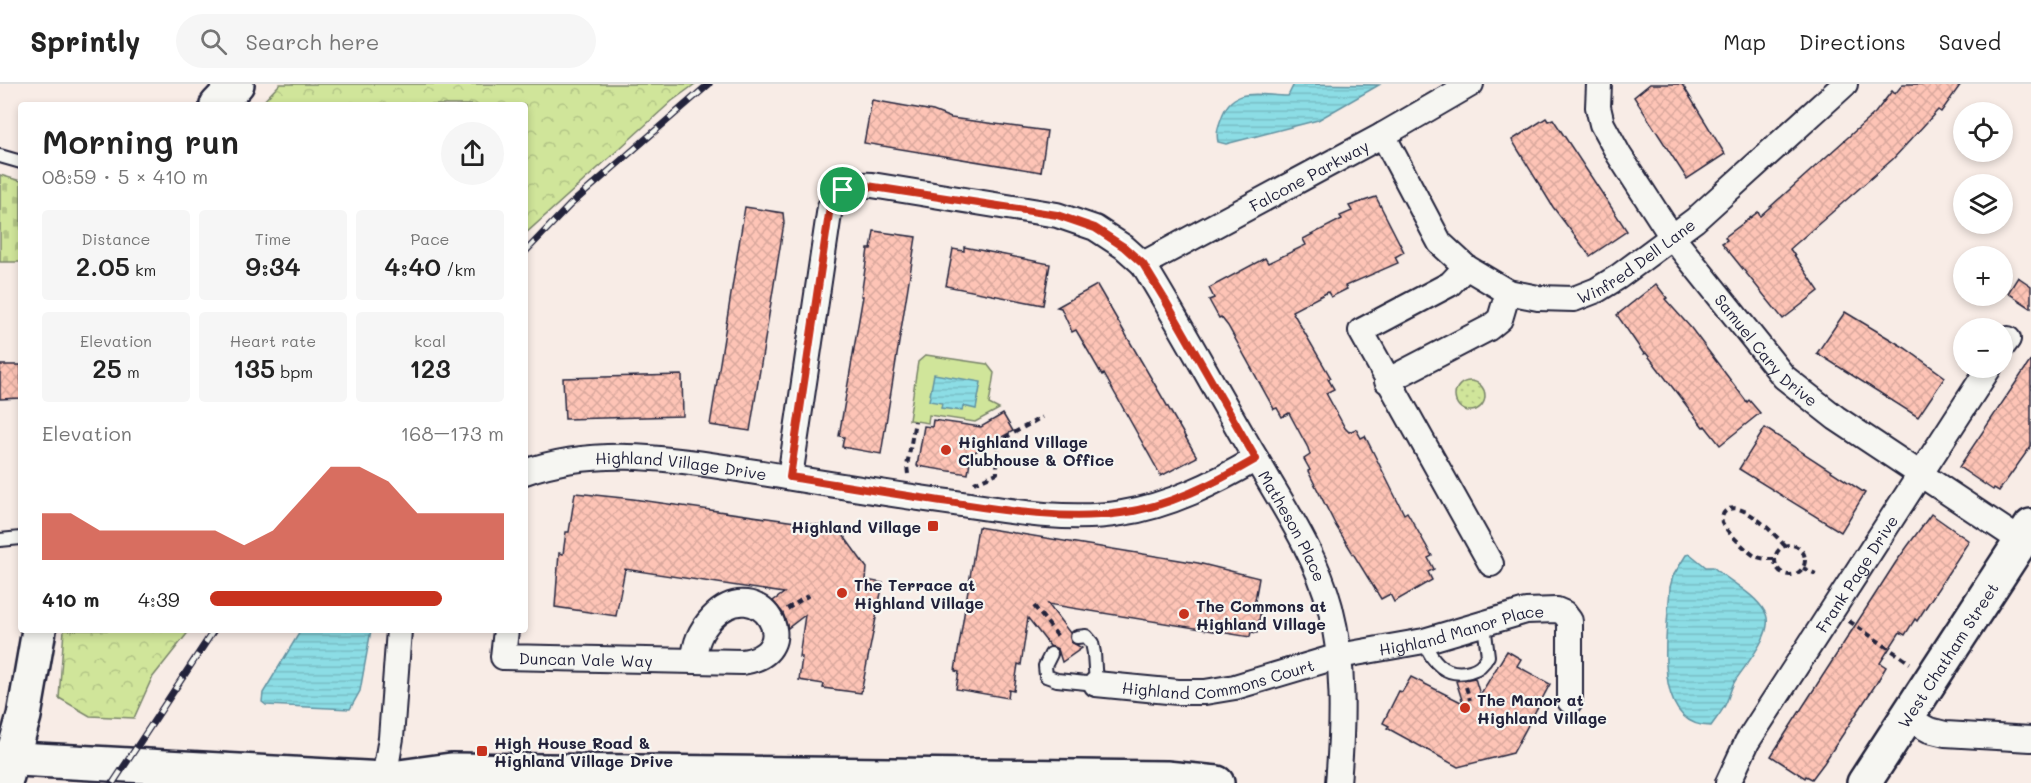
<!DOCTYPE html>
<meta charset="utf-8">
<style>
:root{--surface:#fff;--page:#f6f6f6;--text:#222;--muted:#767676;--line:#e0e0e0;--accent:#c8321e}
body{margin:0;font-family:Mali,sans-serif;background:var(--page);color:var(--text);height:100vh;display:flex;flex-direction:column;font-size:22px;white-space:nowrap}
*{box-sizing:border-box;margin:0}
p{font-size:20px;color:var(--muted)}
.icon{flex:none;width:33px;height:33px;fill:none;stroke:currentColor;stroke-width:2;stroke-linecap:round;stroke-linejoin:round}
.map{position:relative;flex:1;overflow:hidden}
.side{position:absolute;left:18px;top:18px;width:510px;height:531px;display:flex;flex-direction:column;background:var(--surface);border-radius:6px;box-shadow:0 3px 9px #0003}
.side>*{flex:none}
.fabs{position:absolute;left:1953px;top:18px;display:grid;gap:12px}
.fabs a{display:grid;place-items:center;width:60px;height:60px;border-radius:50%;background:var(--surface);box-shadow:0 3px 9px #0003;font-size:30px}
.pin{position:absolute;display:grid;place-items:center;width:51px;height:51px;color:#fff;margin:-26px;border:3px solid #fff;border-radius:50%;box-shadow:0 2px 6px #0007}
.round{display:grid;place-items:center;flex:none;width:63px;height:63px;border-radius:32px;background:var(--page)}
.summary{display:flex;align-items:center;justify-content:space-between;height:102px;padding:0 24px}
h1{font-size:33px;font-weight:600;line-height:45px}
.metrics{display:grid;grid-template-columns:repeat(3,1fr);gap:9px;height:102px;padding:6px 24px}
.metrics div{display:grid;align-content:center;border-radius:6px;background:var(--page);text-align:center}
.metrics b{font-size:26px;font-weight:600}
.metrics small{font-size:16px;font-weight:400}
.metrics p{font-size:16px}
.chart{height:168px;padding:12px 24px}
.chart p{display:flex;justify-content:space-between}
.chart svg{width:100%;height:108px;margin-top:6px;fill:var(--accent);opacity:.7}
ul{padding:0 24px;list-style:none;font-size:20px}
li{display:grid;grid-template-columns:96px 72px 1fr;align-items:center;height:45px}
li i{height:15px;border-radius:8px;background:var(--accent)}
header{display:flex;align-items:center;gap:36px;box-sizing:border-box;height:84px;padding:0 30px;background:var(--surface);border-bottom:2px solid var(--line)}
header strong{font-size:28px}
nav{display:flex;gap:33px;margin-inline-start:auto;font-size:21px}
.search{width:420px;height:54px;background:var(--page);display:flex;align-items:center;gap:15px;box-sizing:border-box;padding:0 21px;border-radius:33px;color:var(--muted);font-size:22px}
.map>svg:first-child{display:block}
.green{fill:url(#green-dots);stroke:#79846a;stroke-width:1.5}
.forest{fill:url(#forest-crowns);stroke:#79846a;stroke-width:1.5}
.cemetery{fill:url(#cemetery-stones);stroke:#79846a;stroke-width:1.5}
.pitch{fill:#d0e59a;stroke:#79846a;stroke-width:1.5}
.water{fill:url(#water-rules);stroke:#6292a1;stroke-width:1.5}
.building{fill:url(#building-cross-hatch);stroke:#22223b;stroke-width:1.5}
.lines{fill:none;stroke-linecap:round;stroke-linejoin:round}
.lane-casing{stroke:#22223b;stroke-width:16}
.street-casing{stroke:#22223b;stroke-width:28}
.secondary-casing{stroke:#22223b;stroke-width:38}
.path{stroke:#22223b;stroke-width:4;stroke-dasharray:6 4.5;stroke-linecap:butt}
.lane{stroke:#f6f6f2;stroke-width:12}
.street{stroke:#f6f6f2;stroke-width:24}
.secondary{stroke:#f6f6f2;stroke-width:33}
.rail-casing{stroke:#22223b;stroke-width:7}
.rail{stroke:#f6f6f2;stroke-width:4.5;stroke-dasharray:14;stroke-linecap:butt}
.route-casing{stroke:#fff;stroke-width:12}
.route{stroke:#c8321e;stroke-width:8}
.poi-dot{fill:#c8321e;stroke:#f6f6f2;stroke-width:2}
.labels{text-anchor:middle;dominant-baseline:central;stroke-width:4.5;stroke-linejoin:round;paint-order:stroke}
.street-label{font-size:16px;fill:#22223b;stroke:#f6f6f2}
.poi-label{font-size:16px;font-weight:bold;fill:#22223b;stroke:#f6f6f2;text-anchor:start}
</style>
<header>
<strong>Sprintly</strong>
<div class="search"><svg class="icon" aria-label="search" viewBox="0 0 24 24"><circle cx="10" cy="10" r="6"/><path d="M15 15l6 6"/></svg>Search here</div>
<nav><a>Map</a><a>Directions</a><a>Saved</a></nav>
</header>
<div class="map">
<svg width="2031" height="699" viewBox="0 0 2031 699">
<defs>
<pattern id="green-dots" width="8" height="8" patternUnits="userSpaceOnUse" patternTransform="scale(1.5)"><rect width="8" height="8" fill="#d0e59a"/><path d="M2 2h.1M6 6h.1" fill="none" stroke="#b2c486" stroke-width="1.8" stroke-linecap="round"/></pattern>
<pattern id="forest-crowns" width="20" height="18" patternUnits="userSpaceOnUse" patternTransform="scale(1.5)"><rect width="20" height="18" fill="#d0e59a"/><path d="M2 6a3 3 0 1 1 6 0M12 15a3 3 0 1 1 6 0" fill="none" stroke="#b2c486"/></pattern>
<pattern id="cemetery-stones" width="16" height="16" patternUnits="userSpaceOnUse" patternTransform="scale(1.5)"><rect width="16" height="16" fill="#d0e59a"/><path d="M2 7V4a2 2 0 0 1 4 0v3zM10 15v-3a2 2 0 0 1 4 0v3z" fill="#b2c486"/></pattern>
<pattern id="water-rules" width="6" height="5" patternUnits="userSpaceOnUse" patternTransform="scale(1.5)"><rect width="6" height="5" fill="#8cdde5"/><path d="M0 2.5h6" fill="none" stroke="#78bdc5"/></pattern>
<pattern id="building-cross-hatch" width="8" height="8" patternUnits="userSpaceOnUse" patternTransform="scale(1.5)"><rect width="8" height="8" fill="#fec4b6"/><path d="M0 0l8 8M0 8l8-8" fill="none" stroke="#d9a89d"/></pattern>
</defs>
<rect width="100%" height="100%" fill="#f8ece6"/>
<filter id="ink" filterUnits="userSpaceOnUse"><feTurbulence type="fractalNoise" baseFrequency=".0167" numOctaves="2"/><feDisplacementMap in="SourceGraphic" scale="12" xChannelSelector="R" yChannelSelector="G"/><feConvolveMatrix kernelMatrix="1 2 1 2 8 2 1 2 1" color-interpolation-filters="sRGB"/></filter>
<g filter="url(#ink)">
<circle class="green" cx="1470" cy="312" r="15"/>
<g class="forest">
<polygon points="280,0 695,0 672,17 525,150 525,21 260,21"/>
<polygon points="64,546 190,546 152,594 134,634 90,632 59,614"/>
</g>
<polygon class="cemetery" points="0,91 21,97 21,178 0,178"/>
<polygon class="pitch" points="926,271 987,280 994,289 989,320 999,325 975,338 929,331 928,339 909,336 918,278"/>
<g class="water">
<path d="M1294,0L1379,1L1318,36L1226,60L1218,58C1216,49 1218,43 1221,35C1232,0 1260,12 1288,12Z"/>
<polygon points="934,290 981,298 976,325 963,322 962,327 941,324 942,319 929,317"/>
<path d="M1690,470L1706,483H1713C1729,497 1755,510 1765,528C1776,548 1745,581 1735,597C1730,605 1729,615 1724,623C1721,629 1715,636 1711,642C1649,642 1668,543 1670,503L1673,492L1686,471Z"/>
<polygon points="301,546 371,546 360,607 350,625 266,621 262,618 263,609"/>
</g>
<g class="building">
<polygon points="1650,0 1682,0 1725,70 1687,95 1634,13"/>
<polygon points="1903,0 1961,0 1941,28 1938,26 1893,75 1790,165 1819,207 1783,235 1722,159 1727,156 1725,153 1758,128 1760,132 1875,29 1892,7 1895,10"/>
<polygon points="872,16 933,27 951,34 1047,47 1041,88 864,59"/>
<polygon points="1546,34 1548,37 1553,35 1627,147 1590,172 1553,123 1512,56"/>
<polygon points="1376,113 1404,168 1395,173 1398,179 1345,202 1347,205 1331,213 1328,208 1292,227 1331,294 1328,295 1334,305 1326,309 1345,344 1349,348 1356,345 1361,354 1365,352 1404,430 1407,428 1432,472 1428,474 1434,485 1428,488 1432,496 1394,518 1390,510 1381,515 1336,442 1308,387 1310,386 1304,375 1310,371 1308,364 1289,329 1282,333 1277,324 1274,325 1228,242 1221,233 1219,234 1209,216 1214,214 1209,204 1265,174 1268,179 1306,161 1303,155 1342,135 1340,132 1352,127 1349,122"/>
<polygon points="745,123 783,129 784,139 750,347 710,341"/>
<polygon points="874,147 916,153 881,370 842,363 844,353 839,352 863,212 861,212 868,165 871,165"/>
<polygon points="964,163 1050,180 1043,221 946,202 953,165 964,167"/>
<polygon points="2018,193 2031,202 2031,224 2008,209"/>
<polygon points="1656,200 1667,214 1665,215 1691,244 1747,318 1749,316 1760,329 1720,361 1705,342 1703,343 1646,269 1644,270 1617,231"/>
<polygon points="1097,201 1197,373 1161,392 1104,290 1102,291 1076,246 1072,248 1061,224 1057,223"/>
<polygon points="1845,228 1905,264 1945,293 1918,333 1817,269"/>
<polygon points="2031,276 2031,362 1999,407 1994,404 1993,406 1959,383"/>
<polygon points="0,281 21,281 21,314 0,315"/>
<polygon points="682,291 683,332 565,335 563,294"/>
<polygon points="1003,330 1013,347 971,370 968,390 917,382 924,342 932,343 933,336 981,343"/>
<polygon points="1765,344 1865,409 1841,448 1739,385"/>
<polygon points="575,409 633,415 844,445 843,451 867,484 866,496 883,499 861,609 823,604 824,600 799,596 802,573 799,573 805,531 788,544 783,529 773,517 784,509 625,485 616,532 555,523 559,469 563,470 566,448 569,448"/>
<polygon points="1931,430 1969,457 1917,537 1915,535 1905,551 1900,548 1880,579 1886,583 1876,600 1824,679 1812,695 1806,692 1805,694 1771,672 1896,478"/>
<polygon points="978,443 1198,479 1259,494 1254,522 1261,524 1257,549 1251,548 1250,553 1048,520 1070,549 1071,558 1082,564 1062,578 1058,565 1050,562 1028,534 1021,581 1018,580 1014,607 1009,606 1008,614 956,605 959,588 955,587"/>
<polygon points="1507,567 1521,575 1517,582 1550,600 1513,669 1458,683 1387,644 1389,642 1383,639 1399,607 1402,608 1411,593 1463,619 1456,597 1475,594 1480,611"/>
</g>
<g class="lines">
<g class="lane-casing">
<g id="lane">
<polyline points="0,72 21,78"/>
<polyline points="0,456 21,454"/>
<path d="M1424,557C1432,578 1446,594 1470,587C1478,585 1484,580 1488,572L1484,541"/>
<polyline points="1051,570 1045,582 1046,592 1057,596 1096,600 1094,569 1092,559 1086,552 1077,553"/>
</g>
</g>
<g class="street-casing">
<g id="street">
<path id="s1" d="M1599,0L1598,23L1602,40L1619,71L1672,153L1784,293L1836,334L2021,457"/>
<path id="s2" d="M1383,51L1440,159L1466,183L1508,208L1538,214L1574,215L1597,206L1618,193L1695,136L1845,0"/>
<path id="s3" d="M1143,180L1383,51L1471,0"/>
<polyline points="1466,183 1450,200 1361,247 1491,480"/>
<polyline points="2002,263 2008,255"/>
<polyline points="1387,297 1489,244 1500,235 1508,208"/>
<path id="s4" d="M525,388C592,364 662,373 731,384C806,396 880,409 955,419C1009,427 1067,438 1122,429C1169,422 1215,399 1256,375"/>
<path id="s5" d="M790,393L830,123C837,103 854,100 872,101L1057,131L1095,144L1124,163L1143,180C1182,243 1217,309 1255,373C1282,420 1316,470 1330,523C1345,580 1343,640 1338,699"/>
<path id="s6" d="M506,546L503,573L742,578C809,569 759,485 712,534C700,547 695,559 694,576"/>
<path id="s7" d="M1096,600L1178,608H1205L1235,603L1339,572L1424,557L1526,527L1557,526L1564,529L1570,537V617"/>
<polyline points="1907,634 1929,646 1945,650 2031,655"/>
<polyline points="384,695 391,654 399,546"/>
<path id="s8" d="M1728,699L1747,658L1989,284"/>
</g>
</g>
<g class="secondary-casing">
<g id="secondary">
<polyline points="217,21 237,0"/>
<polyline points="0,674 384,695 451,686 1166,694 1217,699"/>
<polyline points="5,699 24,632 39,546"/>
<path id="s9" d="M1864,699L2031,442"/>
</g>
</g>
<g class="path">
<polyline points="908,390 907,382 915,337"/>
<polyline points="974,399 997,389 997,371 1001,356 1042,333"/>
<circle cx="1790" cy="476" r="15"/>
<path d="M1774,475C1768,475 1761,475 1755,472C1749,469 1724,445 1722,439C1721,434 1723,428 1727,426C1742,416 1775,450 1784,461"/>
<polyline points="1803,484 1816,490"/>
<polyline points="1034,522 1060,555"/>
<polyline points="787,525 809,511"/>
<polyline points="1849,537 1910,579"/>
<polyline points="1466,603 1470,616"/>
</g>
<use href="#lane" class="lane"/>
<use href="#street" class="street"/>
<use href="#secondary" class="secondary"/>
<g class="rail-casing">
<g id="rail">
<polyline points="525,168 570,121 709,0"/>
<polyline points="113,699 214,546"/>
</g>
</g>
<use href="#rail" class="rail"/>
</g>
</g>
<g class="lines" filter="url(#ink)">
<g class="route-casing">
<path id="route" d="M861,101L1057,131L1095,144L1124,163L1143,180L1165,216L1256,375C1215,399 1168,423 1121,429C1068,436 1014,428 962,420C905,412 847,402 790,393L830,123L838,109Z"/>
</g>
<use href="#route" class="route"/>
</g>
<g class="poi-dot">
<circle cx="946" cy="366" r="6"/>
<rect x="927" y="436" width="12" height="12" rx="3"/>
<circle cx="842" cy="509" r="6"/>
<circle cx="1184" cy="530" r="6"/>
<circle cx="1465" cy="624" r="6"/>
<rect x="476" y="661" width="12" height="12" rx="3"/>
</g>
<g class="labels">
<g class="street-label">
<text stroke="none"><textPath href="#s3" startOffset="188">Falcone Parkway</textPath></text>
<text stroke="none"><textPath href="#s2" startOffset="346">Winfred Dell Lane</textPath></text>
<text stroke="none"><textPath href="#s1" startOffset="321">Samuel Cary Drive</textPath></text>
<text stroke="none"><textPath href="#s4" startOffset="158">Highland Village Drive</textPath></text>
<text stroke="none"><textPath href="#s5" startOffset="914">Matheson Place</textPath></text>
<text stroke="none"><textPath href="#s8" startOffset="246">Frank Page Drive</textPath></text>
<text stroke="none"><textPath href="#s7" startOffset="374">Highland Manor Place</textPath></text>
<text stroke="none"><textPath href="#s9" startOffset="153">West Chatham Street</textPath></text>
<text stroke="none"><textPath href="#s6" startOffset="110">Duncan Vale Way</textPath></text>
<text stroke="none"><textPath href="#s7" startOffset="124">Highland Commons Court</textPath></text>
</g>
<g class="poi-label">
<text x="958" y="357">Highland Village<tspan x="958" dy="18">Clubhouse &amp; Office</tspan></text>
<text x="921" y="442" text-anchor="end">Highland Village</text>
<text x="854" y="500">The Terrace at<tspan x="854" dy="18">Highland Village</tspan></text>
<text x="1196" y="521">The Commons at<tspan x="1196" dy="18">Highland Village</tspan></text>
<text x="1477" y="615">The Manor at<tspan x="1477" dy="18">Highland Village</tspan></text>
<text x="494" y="658">High House Road &amp;<tspan x="494" dy="18">Highland Village Drive</tspan></text>
</g>
</g>
</svg>
<div class="fabs">
<a><svg class="icon" aria-label="locate" viewBox="0 0 24 24"><circle cx="12" cy="12" r="6"/><path d="M12 2v4M12 18v4M2 12h4M18 12h4"/></svg></a>
<a><svg class="icon" aria-label="layers" viewBox="0 0 24 24"><path d="M12 4l9 5-9 5-9-5zM3 14l9 5 9-5"/></svg></a>
<a>+</a>
<a>−</a>
</div>
<div class="pin" style="left:843px;top:106px;background:#1e9e55"><svg class="icon" aria-label="arrive" viewBox="0 0 24 24"><path d="M6 21V4h12l-3 4 3 4H6"/></svg></div>
<section class="side">
<div class="summary"><div><h1>Morning run</h1><p>08:59 · 5 × 410 m</p></div><a class="round"><svg class="icon" aria-label="share" viewBox="0 0 24 24"><path d="M12 15V3M7 8l5-5 5 5M5 13v7h14v-7"/></svg></a></div>
<div class="metrics">
<div><p>Distance</p><b>2.05<small> km</small></b></div>
<div><p>Time</p><b>9:34</b></div>
<div><p>Pace</p><b>4:40<small> /km</small></b></div>
</div>
<div class="metrics">
<div><p>Elevation</p><b>25<small> m</small></b></div>
<div><p>Heart rate</p><b>135<small> bpm</small></b></div>
<div><p>kcal</p><b>123</b></div>
</div>
<div class="chart"><p><span>Elevation</span>168–173 m</p>
<svg viewBox="0 0 160 44" preserveAspectRatio="none"><path d="M0 44V25L10 25L20 32L30 32L40 32L50 32L60 32L70 38L80 32L90 19L100 6L110 6L120 12L130 25L140 25L150 25L160 25V44z"/></svg>
</div>
<ul>
<li><b>410 m</b>4:39<i style="width:79%"></i></li>
</ul>
</section>
</div>
